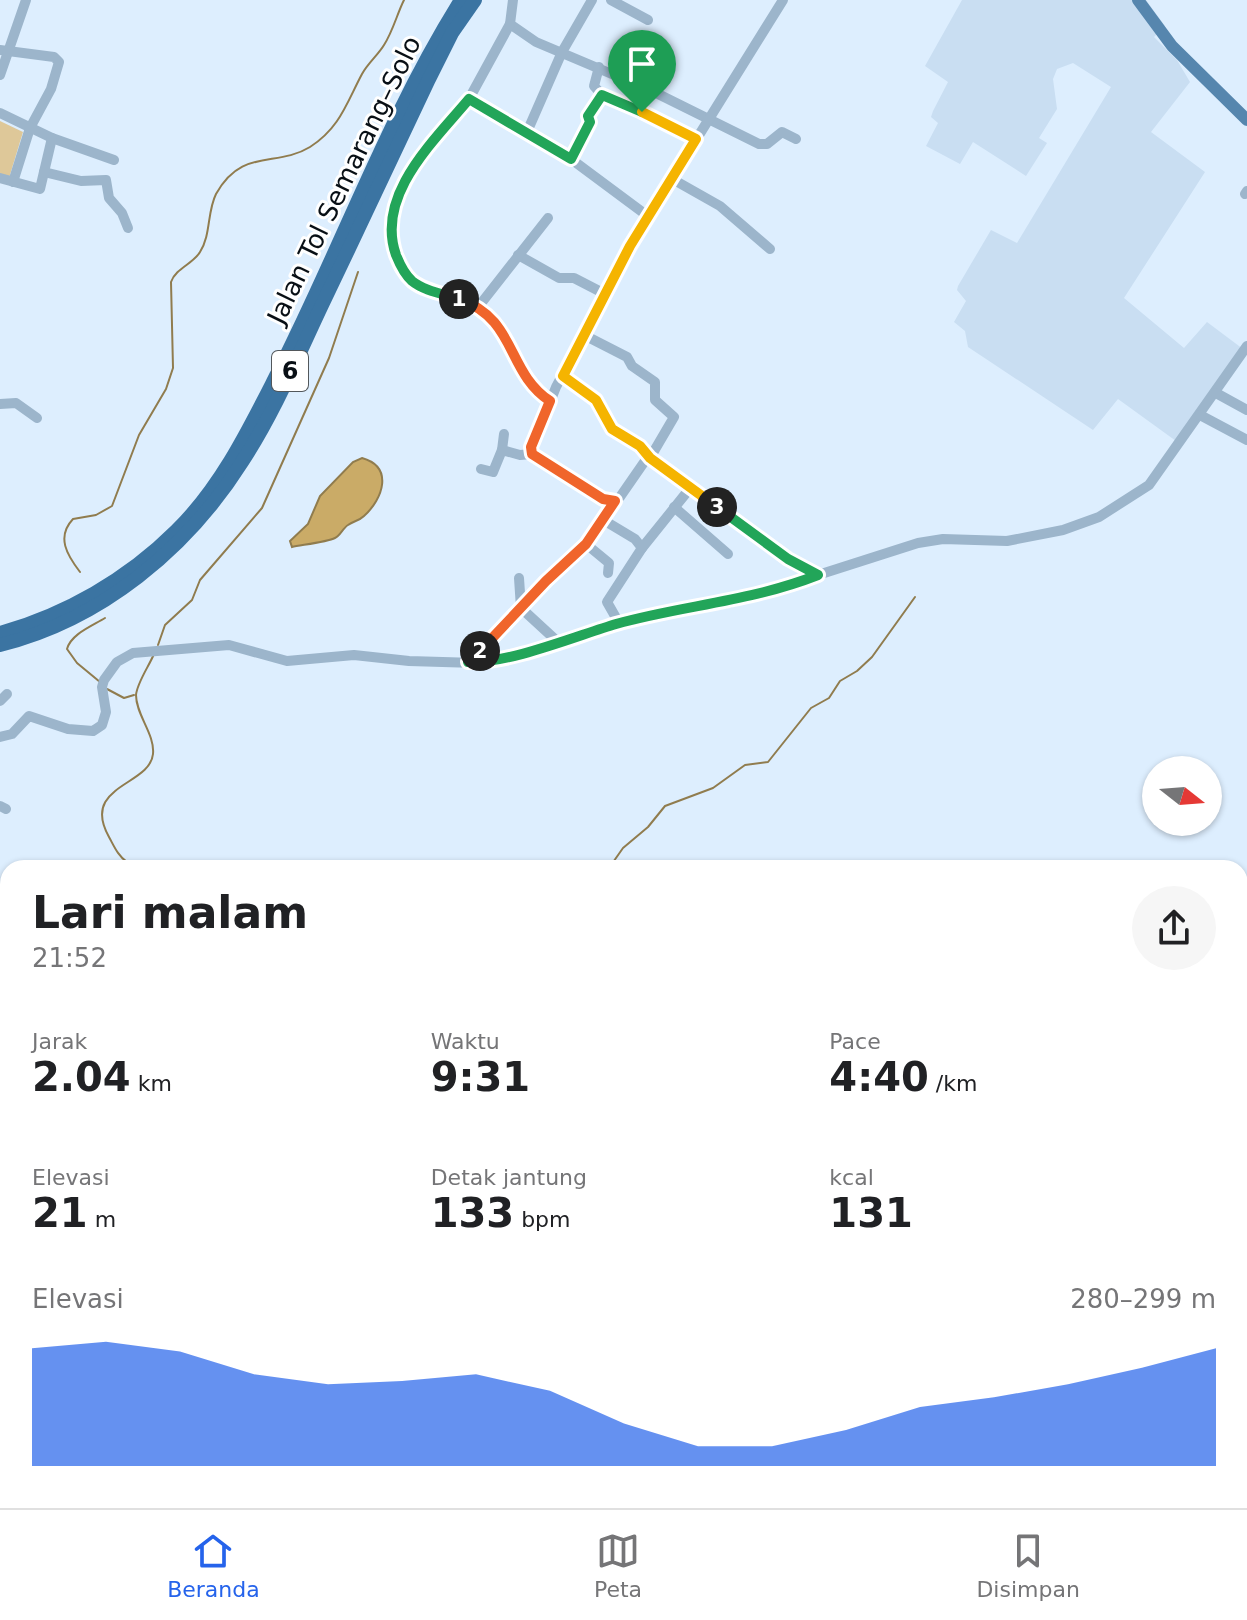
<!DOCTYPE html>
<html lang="id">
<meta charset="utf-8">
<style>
:root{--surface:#fff;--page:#f6f6f6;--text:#202124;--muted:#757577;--line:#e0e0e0;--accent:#2563eb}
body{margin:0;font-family:"DejaVu Sans",sans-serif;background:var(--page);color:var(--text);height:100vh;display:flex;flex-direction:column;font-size:30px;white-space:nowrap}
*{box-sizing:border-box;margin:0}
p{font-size:26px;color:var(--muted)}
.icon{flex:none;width:44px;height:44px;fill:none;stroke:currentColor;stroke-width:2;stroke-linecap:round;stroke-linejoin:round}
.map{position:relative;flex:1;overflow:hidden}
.drawer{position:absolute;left:0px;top:860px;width:1248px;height:648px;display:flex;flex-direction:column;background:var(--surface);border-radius:24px 24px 0 0;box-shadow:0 2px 6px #0004}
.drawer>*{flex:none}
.needle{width:52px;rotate:107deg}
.fabs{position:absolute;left:1142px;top:756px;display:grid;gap:16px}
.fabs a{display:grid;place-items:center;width:80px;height:80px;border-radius:50%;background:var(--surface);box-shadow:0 2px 6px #0004;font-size:40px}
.pin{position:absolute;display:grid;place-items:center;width:68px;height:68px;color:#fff;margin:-82px -34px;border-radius:50% 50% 50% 0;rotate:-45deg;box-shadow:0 0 8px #0007}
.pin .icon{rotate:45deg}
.km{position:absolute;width:40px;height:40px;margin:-20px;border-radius:50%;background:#222;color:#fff;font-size:22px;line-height:40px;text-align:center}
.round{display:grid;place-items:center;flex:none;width:84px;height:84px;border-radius:42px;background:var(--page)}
.head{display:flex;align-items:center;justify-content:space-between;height:136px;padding:0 32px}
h1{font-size:44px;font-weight:700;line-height:60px}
.figures{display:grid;grid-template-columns:repeat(3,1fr);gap:12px;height:136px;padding:8px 32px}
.figures div{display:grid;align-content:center}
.figures b{font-size:40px;font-weight:700}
.figures small{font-size:22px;font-weight:400}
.figures p{font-size:22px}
.chart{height:224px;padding:16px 32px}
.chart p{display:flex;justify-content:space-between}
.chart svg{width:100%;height:144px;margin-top:8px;fill:var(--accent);opacity:.7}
.dock{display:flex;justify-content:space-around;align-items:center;height:112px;border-top:2px solid var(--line);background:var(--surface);font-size:22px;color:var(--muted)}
.dock a{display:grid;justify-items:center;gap:4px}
.dock .current{color:var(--accent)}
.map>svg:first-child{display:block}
.built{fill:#c9def2}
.green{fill:#dec899}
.water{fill:#caab67;stroke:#907c4e;stroke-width:2}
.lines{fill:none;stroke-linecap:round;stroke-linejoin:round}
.stream{stroke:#907c4e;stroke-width:2}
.minor{stroke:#9cb5cb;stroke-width:10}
.major{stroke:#5686ae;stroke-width:12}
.highway{stroke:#3b74a2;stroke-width:14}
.split-1-casing{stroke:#fff;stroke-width:16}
.split-2-casing{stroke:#fff;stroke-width:16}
.split-3-casing{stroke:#fff;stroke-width:16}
.split-4-casing{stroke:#fff;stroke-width:16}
.split-1{stroke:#22a559;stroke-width:10}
.split-2{stroke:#f0652b;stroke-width:10}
.split-3{stroke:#22a559;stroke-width:10}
.split-4{stroke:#f5b400;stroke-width:10}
.labels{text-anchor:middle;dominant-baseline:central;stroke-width:6;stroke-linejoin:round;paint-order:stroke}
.shield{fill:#fff;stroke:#52575b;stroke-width:2}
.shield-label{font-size:24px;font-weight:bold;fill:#080f15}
.street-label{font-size:26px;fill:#080f15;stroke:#fff}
</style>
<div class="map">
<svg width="1247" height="1508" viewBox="0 0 1247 1508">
<rect width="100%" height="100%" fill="#ddeefe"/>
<polygon class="built" points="962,0 1146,0 1165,26 1154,37 1177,60 1190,82 1151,132 1205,172 1124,298 1184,348 1207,322 1243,349 1176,441 1118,399 1093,430 968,347 965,331 954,322 966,301 957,290 958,286 991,230 1017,243 1111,87 1073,63 1057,69 1053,79 1057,109 1039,138 1047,143 1026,176 973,142 960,164 926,146 938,123 931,117 933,111 948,82 925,66"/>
<polygon class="green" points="0,121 23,132 9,178 0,175"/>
<path class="water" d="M362,458C394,467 383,499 364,516C359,521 353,521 348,525C343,528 340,536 335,538C327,542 301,545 292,547L290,541L308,524L320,496L353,462Z"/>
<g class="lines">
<g class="stream">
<path d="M80,572C67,555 56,537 73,519L96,515L112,506L139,435L166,389L173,368L171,282C176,268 193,264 200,252C211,235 207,212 216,194C242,147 276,168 310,147C340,128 347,102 362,74C368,63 378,55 384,45C393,31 397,14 404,0"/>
<polyline points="158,645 165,625 192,600 200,580 262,508 329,358 358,272"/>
<path d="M100,682L77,663L67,649C71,634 92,626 105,618"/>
<polyline points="107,689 124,698 134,695"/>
<path d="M126,868L127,862C118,856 114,846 109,837C80,785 150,786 153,754C155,734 136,715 136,695C137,683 149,666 154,654"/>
<polyline points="609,868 623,848 648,827 665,806 713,788 745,765 768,762 811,708 829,698 840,681 857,671 872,657 915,597"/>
<polyline points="1240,1008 1247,1003"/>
<polyline points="373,1508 377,1500"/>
</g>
<g class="minor">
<polyline points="513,0 510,24 536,42 652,91 759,144 767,144 782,132 796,139"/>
<polyline points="611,0 648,20"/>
<polyline points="783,0 630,246 556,387 531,450 535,459 612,502 620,497 647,458 652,459 788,559 818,575 918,543 943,539 1007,541 1063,530 1099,517 1149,485 1247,346"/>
<polyline points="510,24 469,99 571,159 649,217"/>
<polyline points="0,50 54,57 59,62 51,89 30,128 13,182"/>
<polyline points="599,67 594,86 602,95"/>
<polyline points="0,75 26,0"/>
<path d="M469,99C435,140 375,194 395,253C399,263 402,272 410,279C426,294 458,298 479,306C511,331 515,378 550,401"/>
<polyline points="0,113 52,138 114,160"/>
<polyline points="527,132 562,52 592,0"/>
<polyline points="571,159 590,122 588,116 602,95 696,139"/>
<polyline points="44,172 81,181 106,180 109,198 122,213 128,228"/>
<polyline points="0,178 40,189 52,138"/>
<polyline points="674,180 720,206 770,249"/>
<polyline points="1245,194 1247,191"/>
<polyline points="518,255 559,278 574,278 605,294"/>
<polyline points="479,306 548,218"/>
<polyline points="563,376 596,400 612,429 640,446 650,458 674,417 655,400 655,382 632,366 627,357 584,335"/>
<polyline points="1216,393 1247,410"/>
<polyline points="0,404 16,403 37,418"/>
<polyline points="1200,415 1247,440"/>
<polyline points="502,450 504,434"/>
<polyline points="481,469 493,472 502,450 520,455 532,454"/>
<polyline points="674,507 728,554"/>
<polyline points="605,521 635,539 642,548 607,602 619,623"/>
<polyline points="586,544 609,563 608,573"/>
<polyline points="642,548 691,487"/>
<polyline points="519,578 521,608 559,643"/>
<polyline points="468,662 546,581 586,544 615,501"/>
<polyline points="0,701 7,694"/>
<polyline points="0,737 12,734 29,716 68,729 93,731 102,725 106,712 102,687 104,680 117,662 133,653 229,645 287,661 354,655 409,661 476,663 555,644 619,623 732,602 818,575"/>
<polyline points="0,806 6,809"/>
<polyline points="0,957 8,961"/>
<polyline points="0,1019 8,1006"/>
<polyline points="0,1064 8,1069"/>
<polyline points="0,1103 8,1108"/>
<polyline points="0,1137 8,1141"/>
<polyline points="0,1206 8,1213"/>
</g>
<polyline class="major" points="1138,0 1172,46 1247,120"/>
<g class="highway">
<path d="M0,633C65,615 128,579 176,531C221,487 249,429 277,374C340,251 387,118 461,0"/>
<path d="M0,645C101,620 187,549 242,462C274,413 297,358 322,305C358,230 393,155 429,79L452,33L475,0"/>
</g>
</g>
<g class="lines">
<g class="split-1-casing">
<path id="split-1" d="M459,299C444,294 424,291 412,281C404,274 400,265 396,255C375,195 434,141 469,99L571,159L590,122L588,116L602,95L642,112"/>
</g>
<g class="split-2-casing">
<path id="split-2" d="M459,299C517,319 506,372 550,401L531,447L532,454L603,499L615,501L586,544L546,581L480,651"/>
</g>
<g class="split-3-casing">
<path id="split-3" d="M480,651L468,662C508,664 576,636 616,624C684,605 749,602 818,575L788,559L717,507"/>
</g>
<g class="split-4-casing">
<polyline id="split-4" points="642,112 696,139 630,246 563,376 596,400 612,429 640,446 650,458 717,507"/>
</g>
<use href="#split-1" class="split-1"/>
<use href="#split-2" class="split-2"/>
<use href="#split-3" class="split-3"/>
<use href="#split-4" class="split-4"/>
</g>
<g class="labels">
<rect class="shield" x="272" y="351" width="36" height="40" rx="6"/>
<g class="shield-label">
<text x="290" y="371">6</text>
</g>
<g class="street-label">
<text transform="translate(344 180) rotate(-64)">Jalan Tol Semarang–Solo</text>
</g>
</g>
</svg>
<div class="fabs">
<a><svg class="needle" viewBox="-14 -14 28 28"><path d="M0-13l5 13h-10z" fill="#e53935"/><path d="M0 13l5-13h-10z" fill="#757577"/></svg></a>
</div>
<div class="pin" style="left:642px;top:112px;background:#1e9e55"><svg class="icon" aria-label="arrive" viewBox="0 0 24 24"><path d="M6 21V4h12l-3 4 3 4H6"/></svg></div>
<b class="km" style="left:459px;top:299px">1</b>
<b class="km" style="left:480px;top:651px">2</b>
<b class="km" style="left:717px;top:507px">3</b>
<section class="drawer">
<div class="head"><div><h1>Lari malam</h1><p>21:52</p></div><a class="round"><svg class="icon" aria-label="share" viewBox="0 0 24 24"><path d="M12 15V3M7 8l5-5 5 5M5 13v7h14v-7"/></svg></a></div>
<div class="figures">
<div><p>Jarak</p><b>2.04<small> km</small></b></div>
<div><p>Waktu</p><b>9:31</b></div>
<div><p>Pace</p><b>4:40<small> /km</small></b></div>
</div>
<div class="figures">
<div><p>Elevasi</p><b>21<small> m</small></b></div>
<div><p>Detak jantung</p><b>133<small> bpm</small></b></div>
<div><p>kcal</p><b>131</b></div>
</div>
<div class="chart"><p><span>Elevasi</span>280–299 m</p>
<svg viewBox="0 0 160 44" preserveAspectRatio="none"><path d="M0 44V8L10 6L20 9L30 16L40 19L50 18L60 16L70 21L80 31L90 38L100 38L110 33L120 26L130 23L140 19L150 14L160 8V44z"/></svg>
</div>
</section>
</div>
<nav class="dock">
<a class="current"><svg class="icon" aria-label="home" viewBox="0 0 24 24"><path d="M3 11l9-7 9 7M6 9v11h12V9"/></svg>Beranda</a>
<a><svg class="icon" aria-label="map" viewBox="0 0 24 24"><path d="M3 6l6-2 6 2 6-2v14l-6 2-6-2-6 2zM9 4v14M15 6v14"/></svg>Peta</a>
<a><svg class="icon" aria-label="saved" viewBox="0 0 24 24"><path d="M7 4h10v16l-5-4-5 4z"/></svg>Disimpan</a>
</nav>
